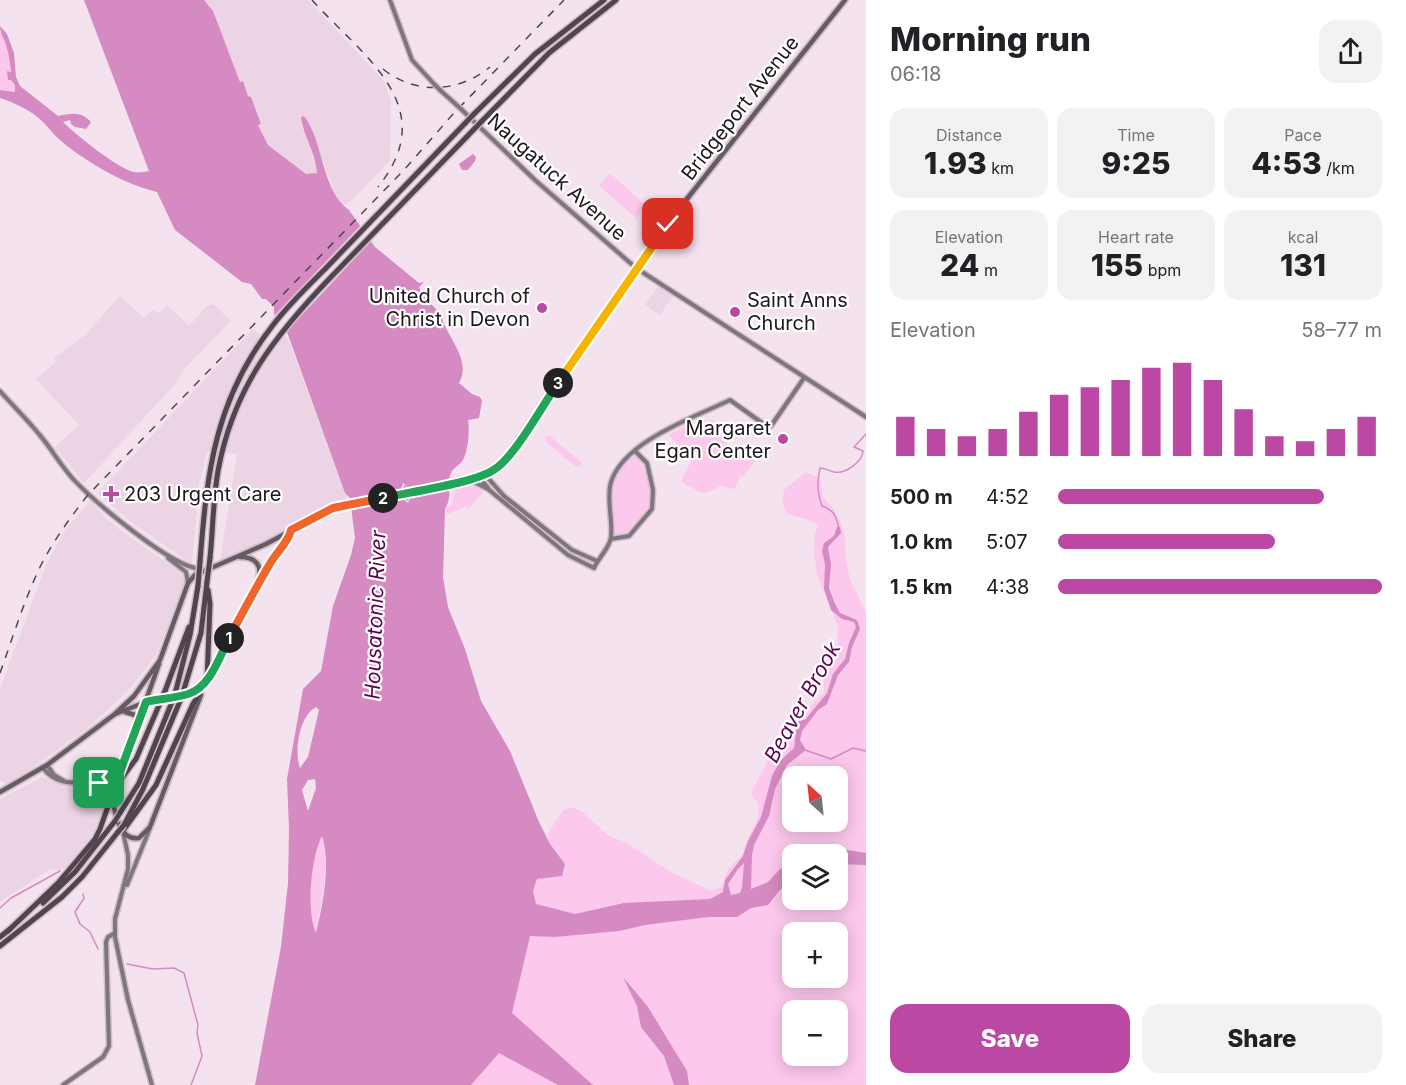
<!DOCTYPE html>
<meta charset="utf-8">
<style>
:root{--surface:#fff;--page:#f2f2f2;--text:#202124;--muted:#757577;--accent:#bb48a3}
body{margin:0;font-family:Inter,sans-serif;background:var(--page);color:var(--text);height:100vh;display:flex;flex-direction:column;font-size:22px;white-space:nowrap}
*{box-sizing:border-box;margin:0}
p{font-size:20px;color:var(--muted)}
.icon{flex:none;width:33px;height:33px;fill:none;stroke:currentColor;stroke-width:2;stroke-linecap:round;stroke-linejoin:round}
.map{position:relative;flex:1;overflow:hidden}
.panel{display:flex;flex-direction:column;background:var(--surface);width:540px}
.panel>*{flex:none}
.needle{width:39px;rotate:333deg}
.fabs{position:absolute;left:782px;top:766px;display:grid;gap:12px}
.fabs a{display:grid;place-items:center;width:66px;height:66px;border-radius:12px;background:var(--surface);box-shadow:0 3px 15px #0003;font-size:30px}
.pin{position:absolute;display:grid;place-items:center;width:51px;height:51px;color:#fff;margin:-26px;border-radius:12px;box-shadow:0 3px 9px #0006}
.km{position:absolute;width:30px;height:30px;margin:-15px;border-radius:50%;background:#222;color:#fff;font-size:16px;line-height:30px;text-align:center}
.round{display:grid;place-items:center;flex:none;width:63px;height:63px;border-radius:18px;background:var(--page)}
.overview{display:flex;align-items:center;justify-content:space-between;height:102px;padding:0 24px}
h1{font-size:33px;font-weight:800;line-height:45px}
.metrics{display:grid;grid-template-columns:repeat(3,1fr);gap:9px;height:102px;padding:6px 24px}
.metrics div{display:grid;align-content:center;border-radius:15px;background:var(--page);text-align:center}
.metrics b{font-size:30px;font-weight:800}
.metrics small{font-size:16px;font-weight:400}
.metrics p{font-size:16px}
.chart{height:168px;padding:12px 24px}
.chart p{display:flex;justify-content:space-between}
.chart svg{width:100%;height:108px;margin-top:6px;stroke:var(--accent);stroke-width:6}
.cta{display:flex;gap:12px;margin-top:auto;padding:12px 24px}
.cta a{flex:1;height:69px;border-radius:18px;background:var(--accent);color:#fff;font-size:24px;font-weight:800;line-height:69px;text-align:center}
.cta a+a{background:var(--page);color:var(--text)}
ul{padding:0 24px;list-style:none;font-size:20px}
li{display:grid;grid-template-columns:96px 72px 1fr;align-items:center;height:45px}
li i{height:15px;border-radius:8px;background:var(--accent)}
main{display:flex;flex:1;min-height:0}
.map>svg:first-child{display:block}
.built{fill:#ecd4e5}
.green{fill:#fcc8ed;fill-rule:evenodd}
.water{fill:#d68ac2;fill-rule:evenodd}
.pier{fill:#f4e3ef}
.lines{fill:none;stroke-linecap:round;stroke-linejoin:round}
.stream{stroke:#d68ac2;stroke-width:1.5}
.secondary-casing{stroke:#cdbec9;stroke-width:7}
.primary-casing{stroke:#cdbec9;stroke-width:8}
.highway-casing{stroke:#cdbec9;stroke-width:8}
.secondary{stroke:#7f757c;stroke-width:4}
.primary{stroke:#675b63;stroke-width:4.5}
.highway{stroke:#52444e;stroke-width:5}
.rail{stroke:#4e464c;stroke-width:1.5;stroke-dasharray:8 8;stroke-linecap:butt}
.secondary-bridge-casing{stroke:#cdbec9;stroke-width:7;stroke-linecap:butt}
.highway-bridge-casing{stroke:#cdbec9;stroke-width:8;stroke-linecap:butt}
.secondary-bridge{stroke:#7f757c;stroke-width:4}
.highway-bridge{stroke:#52444e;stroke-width:5}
.split-1-casing{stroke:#fff;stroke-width:12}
.split-2-casing{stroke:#fff;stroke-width:12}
.split-3-casing{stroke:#fff;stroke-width:12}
.split-4-casing{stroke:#fff;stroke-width:12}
.split-1{stroke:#22a559;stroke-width:8}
.split-2{stroke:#f0652b;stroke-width:8}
.split-3{stroke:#22a559;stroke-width:8}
.split-4{stroke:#f5b400;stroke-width:8}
.poi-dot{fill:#bb48a3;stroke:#fff;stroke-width:2}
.labels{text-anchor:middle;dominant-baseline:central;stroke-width:4.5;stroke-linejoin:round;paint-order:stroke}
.street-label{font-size:20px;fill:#1e181d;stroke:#fff}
.poi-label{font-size:20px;fill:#1e181d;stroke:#fff;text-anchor:end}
.water-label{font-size:21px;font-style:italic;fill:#5f0050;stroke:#fff}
</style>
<main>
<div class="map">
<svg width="866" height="1085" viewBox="0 0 866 1085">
<rect width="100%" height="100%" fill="#f4e3ef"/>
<g class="built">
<polygon points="204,0 308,0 384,81 391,102 390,161 350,202 342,206 335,193 309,124 301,123 317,168 317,173 314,175 306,174 268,145 258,124 261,124 251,97 249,96 243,82 240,83 213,11 209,5 206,5"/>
<polygon points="658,286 673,296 660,315 645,305"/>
<polygon points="120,296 144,318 153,309 159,313 167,305 189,326 208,305 213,304 231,321 184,369 177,382 84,483 55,447 79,425 36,379 56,362 54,358 85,335"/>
<polygon points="253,329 273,347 282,333 289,341 345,493 348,495 345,500 323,507 278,534 220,561 237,454 207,451 199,485 192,564 132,523 97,493"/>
<polygon points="91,500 105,518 120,530 182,573 185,582 156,655 129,690 89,727 34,767 8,783 5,783 0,780 0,689 46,565 65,530"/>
<polygon points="43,777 67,784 108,788 110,790 102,817 95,833 66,867 60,870 50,869 0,902 0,799"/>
</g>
<g class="green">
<path d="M0,33C9,45 14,66 8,80H11L15,85V92L0,90Z"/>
<polygon points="610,173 646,206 636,218 599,186"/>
<path d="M713,420L728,446L756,459L743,477L740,476L735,489L720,486C702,498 698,491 681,481L691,461L669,435L684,426L690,430Z"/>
<polygon points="550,436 581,462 581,465 576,467 546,442 546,437"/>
<path d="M635,455C660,480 656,527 617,537L613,534C614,499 604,479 635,455Z"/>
<path d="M806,472L821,480L823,497L832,507L841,523L845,538L846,561L850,579L866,612V1085H471L498,1053L536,904L533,891L537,879L565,864L550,844L548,833L563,810L571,807L581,811L609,836L625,842L669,871L711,891L721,887L729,868L742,855L745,845L759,815L758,803L751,795C754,784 761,776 765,766C768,761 768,756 771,751H777L783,742L788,740L798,718L824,692V674L836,658L838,627L817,574L814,551L815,533L818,526C805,511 777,526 784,490ZM792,777H837V822H792ZM792,855H837V900H792ZM792,933H837V978H792ZM792,1011H837V1056H792Z"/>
<polygon points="466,485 482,489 483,493 468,509 466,506 447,515 446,508 451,505 456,487"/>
<polygon points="507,499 573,554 573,555 504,501"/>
<path d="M321,835C331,867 321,902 316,934C306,908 311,861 321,835Z"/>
</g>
<g class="water">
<path d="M84,0H204L213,11L240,82L243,81L248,96L251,97L261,124L258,125L268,145L306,174L317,173C316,153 303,136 301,117L304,116C324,142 321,190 349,210L375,247L419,283L424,282L419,287C423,300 436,306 442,317C443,320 443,324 445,326C454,345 470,363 459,383L472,394L480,397L482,401L479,418L468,420C470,430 468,451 463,460C460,465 453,468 451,473C445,485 454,493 445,509L443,577L448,607L465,649L481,701L510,751L539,822L550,844L565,864L562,876L537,879L533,891L536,904L575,914L624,903L710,899L723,892L725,880L743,856L748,841L761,817L772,776L780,761L794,748C796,737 795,728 800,718L805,720L827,693L833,674L845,659L849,643L856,627L854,622L842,619L831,610L824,589L825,564L822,551L824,543L834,536L837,527H840L841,533L828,547L831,564L829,588L835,604L840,613L857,620L860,629L852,647L849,662L838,675L827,704L818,710L802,731L800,740L806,750L787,765L775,789L769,816L754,845L752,855L751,889L768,882L779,870L792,862V879L779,891L768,905L751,908L737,917H708L645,925L619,931L555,937L530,936L512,1013L593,1085H558L499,1053L471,1085H255L281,947L288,883L289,829L287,779L303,689L321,671L333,606L351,555L355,538L350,498L345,493L287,332L274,314V307L266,299H262L251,284L242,282L175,230L157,192C124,184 94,166 67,146C58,139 51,131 44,123C33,111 15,103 0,98V90L15,92V85L11,80H8L7,71L11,72C10,63 9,54 6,45C4,38 0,34 0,26L7,34L14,53L16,77L20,86L58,116C70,113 82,111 91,122L86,129L75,127L71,124L70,120L63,122C75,134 118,169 134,172C138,173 144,172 149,171ZM316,707L319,710L308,757L300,768C294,751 299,716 316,707ZM315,779L316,788L308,811L302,790L308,780ZM322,836C331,865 323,904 316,933C306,911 311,857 322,836ZM744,863L742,888L740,893L731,895L728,884L738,869Z"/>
<polygon points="473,154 476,157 475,161 468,170 462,170 459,164"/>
<polygon points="841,849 866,853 866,865 837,864 837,855 810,855"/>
<polygon points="623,977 648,1007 687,1071 689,1085 674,1085 664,1056 641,1027 637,1006"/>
</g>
<g class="pier">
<polygon points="362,224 373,239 284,334 273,317"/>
<polygon points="452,478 453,487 404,497 407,501 410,498 408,503 402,498 386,501 384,508 380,504 384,506 385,502 348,509 347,501 383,493 380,490 377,493 380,488 385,493 401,490 403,483 408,487 404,485 403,489"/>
</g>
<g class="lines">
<g class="stream">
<path d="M839,528C836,516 834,510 822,506C817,492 817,482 820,468C826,468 828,471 834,472C846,474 862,462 863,451L854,447L866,434"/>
<polyline points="805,750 831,759 853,748 866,751"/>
<polyline points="83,894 84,898 75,912 80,924 90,932 98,949"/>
<polyline points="0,908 11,898 60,871"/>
<polyline points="127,964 153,969 174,968 184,973 198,1025 197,1033 202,1056 191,1085"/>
</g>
<g class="secondary-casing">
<g id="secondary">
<polyline points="390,0 412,60 435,85"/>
<polyline points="441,91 450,99"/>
<polyline points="462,110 535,180 636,268 866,417"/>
<path d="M0,391C14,407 30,422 43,439C54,453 62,467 74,480C95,502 172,568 201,569"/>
<polyline points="483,475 488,478 504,496 572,550 597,561"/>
<polyline points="483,475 483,482 488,488"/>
<path d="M464,480L476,483L488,489L568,555L594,568C598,558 610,548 611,537C613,519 606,499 611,482C624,441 695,417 730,400L765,425L771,426L804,378"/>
<polyline points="611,539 629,536 652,509 653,490 647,463 635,451"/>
<polyline points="168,558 186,572 188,583"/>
<polyline points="47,765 54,775 64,781"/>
<path d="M43,768C64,796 95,772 114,788"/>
<polyline points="89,784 110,789 114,788"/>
<polyline points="123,832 128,855 128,869 115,919 115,937 128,1000 152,1085"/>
<polyline points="127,885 150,828"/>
<polyline points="63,1085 103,1057 109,1046 106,942 108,937 115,933"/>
</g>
</g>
<g class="primary-casing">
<g id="primary">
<path d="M240,557C255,557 263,565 258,580"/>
<path d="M159,664L112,795C114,810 119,842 139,838L150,827L201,695"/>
<path d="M208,679C226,643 244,607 264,572C270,562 290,538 291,530"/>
<polyline points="125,712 135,715 138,723"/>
<polyline points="115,714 146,702 188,695 203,686"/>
<polyline points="0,792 47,765 115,714 134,696 160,660 188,583 195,575 266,544 332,509 483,475 501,465 667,224 845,0"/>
</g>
</g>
<g class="highway-casing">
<g id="highway">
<polyline points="474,114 535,54 604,0"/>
<polyline points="482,121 549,53 616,0"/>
<path d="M210,558C213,529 213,500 218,471C233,388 275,335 332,276"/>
<path d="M200,562C207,471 215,399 273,325C289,304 308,286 326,268"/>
<polyline points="207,680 210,604 208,590"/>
<polyline points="184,689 201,633 207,582"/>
<polyline points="176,690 190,635 198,586"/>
<polyline points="165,691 189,627"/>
<polyline points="114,788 136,759 160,703"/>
<polyline points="120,813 139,783 172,702"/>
<polyline points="124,825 143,789 180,701"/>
<polyline points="125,828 156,785 193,704 206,682"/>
<polyline points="43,903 75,872 115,821"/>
<polyline points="8,931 58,883 95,839 100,829 112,795"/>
<polyline points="0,937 10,929"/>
<polyline points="0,946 62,897 82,877 118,832"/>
</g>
</g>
<use href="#secondary" class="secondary"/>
<use href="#primary" class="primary"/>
<use href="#highway" class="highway"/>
<g class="rail">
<path d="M312,0C362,56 443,106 378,187"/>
<path d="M383,69C415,95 458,93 490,67"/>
<path d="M0,673C13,637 24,600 41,565C54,540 70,518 87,496L403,171L454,113L564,0"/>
</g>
<g class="secondary-bridge-casing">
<g id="secondary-bridge">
<polyline points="435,85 441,91"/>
<polyline points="450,99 462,110"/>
</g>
</g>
<g class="highway-bridge-casing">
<g id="highway-bridge">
<polyline points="326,268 474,114"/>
<polyline points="332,276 482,121"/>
<polyline points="207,582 210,558"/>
<polyline points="198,586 200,562"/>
<polyline points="180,701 184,689"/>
<polyline points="172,702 176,690"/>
<polyline points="160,703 165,691"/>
<polyline points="115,821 120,813"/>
<polyline points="118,832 124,825"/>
</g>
</g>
<use href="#secondary-bridge" class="secondary-bridge"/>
<use href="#highway-bridge" class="highway-bridge"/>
</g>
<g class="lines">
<g class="split-1-casing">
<path id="split-1" d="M99,783L110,785L114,788L146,702C160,699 175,698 188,694C210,688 220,656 229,638"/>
</g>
<g class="split-2-casing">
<path id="split-2" d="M229,638C243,612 256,587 271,562C277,552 289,541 291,530L333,508L383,498"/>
</g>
<g class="split-3-casing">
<path id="split-3" d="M383,498C409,492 476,483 495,469C515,456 543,405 558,383"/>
</g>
<g class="split-4-casing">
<polyline id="split-4" points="558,383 668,224"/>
</g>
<use href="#split-1" class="split-1"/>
<use href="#split-2" class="split-2"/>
<use href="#split-3" class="split-3"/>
<use href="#split-4" class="split-4"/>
</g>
<g class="poi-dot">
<circle cx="542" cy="308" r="6"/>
<circle cx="735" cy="312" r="6"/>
<circle cx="783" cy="439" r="6"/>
<path d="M108 485h6v6h6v6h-6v6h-6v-6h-6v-6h6z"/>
</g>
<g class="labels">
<g class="street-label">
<text transform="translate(740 108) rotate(-52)">Bridgeport Avenue</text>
<text transform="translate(557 177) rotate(42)">Naugatuck Avenue</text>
</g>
<g class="poi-label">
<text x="530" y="296">United Church of<tspan x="530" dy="23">Christ in Devon</tspan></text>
<text x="747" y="300" text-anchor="start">Saint Anns<tspan x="747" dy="23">Church</tspan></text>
<text x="771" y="428">Margaret<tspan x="771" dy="23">Egan Center</tspan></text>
<text x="124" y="494" text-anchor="start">203 Urgent Care</text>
</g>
<g class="water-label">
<text transform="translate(375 615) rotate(-88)">Housatonic River</text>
<text transform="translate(802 702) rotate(-61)">Beaver Brook</text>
</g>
</g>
</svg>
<div class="fabs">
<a><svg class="needle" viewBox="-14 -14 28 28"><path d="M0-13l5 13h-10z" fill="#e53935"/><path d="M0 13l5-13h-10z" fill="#757577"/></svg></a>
<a><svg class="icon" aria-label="layers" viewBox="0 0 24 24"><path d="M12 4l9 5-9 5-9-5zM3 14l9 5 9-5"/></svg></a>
<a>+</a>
<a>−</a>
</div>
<div class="pin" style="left:99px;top:783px;background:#1e9e55"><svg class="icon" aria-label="arrive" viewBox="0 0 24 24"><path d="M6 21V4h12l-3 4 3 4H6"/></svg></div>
<div class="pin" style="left:668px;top:224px;background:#d93025"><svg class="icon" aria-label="check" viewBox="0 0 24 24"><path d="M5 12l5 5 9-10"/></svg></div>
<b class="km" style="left:229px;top:638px">1</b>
<b class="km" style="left:383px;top:498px">2</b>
<b class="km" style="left:558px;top:383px">3</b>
</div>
<section class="panel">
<div class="overview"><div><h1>Morning run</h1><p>06:18</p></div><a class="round"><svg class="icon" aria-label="share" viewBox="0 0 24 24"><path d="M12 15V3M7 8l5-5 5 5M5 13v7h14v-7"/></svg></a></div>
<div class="metrics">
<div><p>Distance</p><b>1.93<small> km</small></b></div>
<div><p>Time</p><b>9:25</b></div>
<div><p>Pace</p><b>4:53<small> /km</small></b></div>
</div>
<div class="metrics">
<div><p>Elevation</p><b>24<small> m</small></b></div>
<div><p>Heart rate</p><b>155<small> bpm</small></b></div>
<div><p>kcal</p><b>131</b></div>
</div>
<div class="chart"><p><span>Elevation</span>58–77 m</p>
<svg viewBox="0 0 160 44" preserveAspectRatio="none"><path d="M5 44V28M15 44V33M25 44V36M35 44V33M45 44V26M55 44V19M65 44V16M75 44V13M85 44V8M95 44V6M105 44V13M115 44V25M125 44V36M135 44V38M145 44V33M155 44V28"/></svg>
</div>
<ul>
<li><b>500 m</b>4:52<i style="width:82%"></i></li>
<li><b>1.0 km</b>5:07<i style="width:67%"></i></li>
<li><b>1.5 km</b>4:38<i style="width:100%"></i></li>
</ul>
<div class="cta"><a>Save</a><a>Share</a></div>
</section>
</main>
